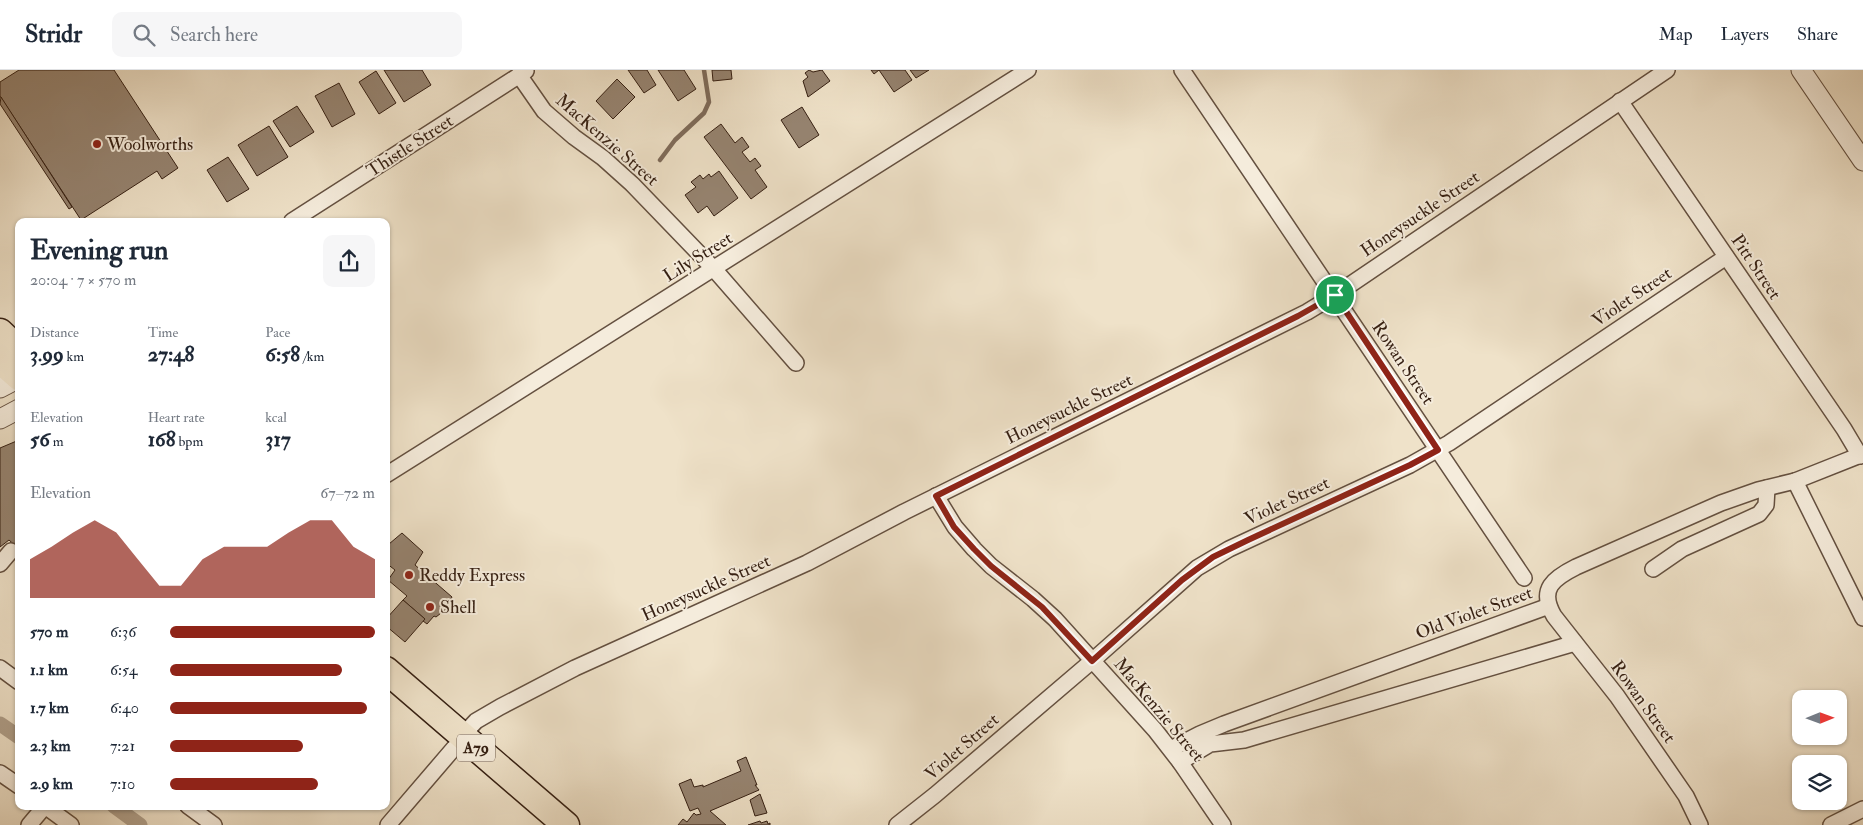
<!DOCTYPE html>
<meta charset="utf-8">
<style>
:root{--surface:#fff;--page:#f6f6f7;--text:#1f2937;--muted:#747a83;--line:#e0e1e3;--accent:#8f2418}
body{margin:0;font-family:"IM FELL Double Pica",serif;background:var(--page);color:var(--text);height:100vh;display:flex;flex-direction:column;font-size:19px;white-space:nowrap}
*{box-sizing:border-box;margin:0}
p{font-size:16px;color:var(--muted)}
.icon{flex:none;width:28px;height:28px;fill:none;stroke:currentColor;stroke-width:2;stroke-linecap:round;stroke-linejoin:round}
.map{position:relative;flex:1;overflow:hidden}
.side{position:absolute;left:15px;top:148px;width:375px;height:592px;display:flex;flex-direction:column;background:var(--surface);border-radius:10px;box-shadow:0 1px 4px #0004}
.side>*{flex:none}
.needle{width:32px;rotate:89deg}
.buttons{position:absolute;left:1792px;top:620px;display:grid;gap:10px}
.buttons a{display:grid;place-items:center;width:55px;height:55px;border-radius:10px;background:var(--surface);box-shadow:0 1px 4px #0004;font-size:25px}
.pin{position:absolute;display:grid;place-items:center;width:42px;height:42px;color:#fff;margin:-21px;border:2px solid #fff;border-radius:50%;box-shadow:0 1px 5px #0007}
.round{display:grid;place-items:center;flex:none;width:52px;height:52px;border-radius:10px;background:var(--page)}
.overview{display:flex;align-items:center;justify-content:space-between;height:85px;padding:0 15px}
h1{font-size:28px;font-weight:800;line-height:38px}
.metrics{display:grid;grid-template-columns:repeat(3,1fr);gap:8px;height:85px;padding:5px 15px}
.metrics div{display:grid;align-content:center}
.metrics b{font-size:21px;font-weight:800}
.metrics small{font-size:14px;font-weight:400}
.metrics p{font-size:14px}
.chart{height:140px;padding:10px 15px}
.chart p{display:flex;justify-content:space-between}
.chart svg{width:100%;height:90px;margin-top:5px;fill:var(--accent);opacity:.7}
ul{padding:0 15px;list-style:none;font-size:16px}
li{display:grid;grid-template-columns:80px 60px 1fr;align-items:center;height:38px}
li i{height:12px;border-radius:6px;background:var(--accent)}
header{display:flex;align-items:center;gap:30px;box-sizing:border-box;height:70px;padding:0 25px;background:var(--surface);border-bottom:1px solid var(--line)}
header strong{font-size:24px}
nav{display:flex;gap:28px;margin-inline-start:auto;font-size:18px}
.search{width:350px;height:45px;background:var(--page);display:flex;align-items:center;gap:12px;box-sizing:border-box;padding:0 18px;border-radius:10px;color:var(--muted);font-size:19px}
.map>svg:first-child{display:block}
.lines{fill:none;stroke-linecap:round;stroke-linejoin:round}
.stream{stroke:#7f6c5b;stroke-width:4.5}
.canal{stroke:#b0a08b;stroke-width:15}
.building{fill:#968471;stroke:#351f12}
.minor-casing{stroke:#645040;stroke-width:18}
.tertiary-casing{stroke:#645040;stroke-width:21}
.trunk-casing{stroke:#351f12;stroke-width:29}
.minor{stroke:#f5ecdc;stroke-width:15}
.tertiary{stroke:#f5ecdc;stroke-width:19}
.trunk{stroke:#efe2c9;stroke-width:26}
.route-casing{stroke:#fff;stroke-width:10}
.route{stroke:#8f2418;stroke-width:6}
.poi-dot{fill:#8f2418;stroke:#f5ecdc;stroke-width:2}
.labels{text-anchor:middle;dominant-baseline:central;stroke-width:4;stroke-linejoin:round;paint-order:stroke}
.shield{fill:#f5ecdc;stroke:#6f5c4f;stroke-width:1}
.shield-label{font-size:16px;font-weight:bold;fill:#351f12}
.street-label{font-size:18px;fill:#351f12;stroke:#f5ecdc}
.poi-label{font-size:18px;fill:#351f12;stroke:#f5ecdc;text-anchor:start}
</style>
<header>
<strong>Stridr</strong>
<div class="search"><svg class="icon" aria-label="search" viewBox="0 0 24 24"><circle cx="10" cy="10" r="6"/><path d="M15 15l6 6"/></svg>Search here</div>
<nav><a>Map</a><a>Layers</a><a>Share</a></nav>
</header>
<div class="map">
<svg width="1863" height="755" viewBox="0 0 1863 755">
<rect width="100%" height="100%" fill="#efe2c9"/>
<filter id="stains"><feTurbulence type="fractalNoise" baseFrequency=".004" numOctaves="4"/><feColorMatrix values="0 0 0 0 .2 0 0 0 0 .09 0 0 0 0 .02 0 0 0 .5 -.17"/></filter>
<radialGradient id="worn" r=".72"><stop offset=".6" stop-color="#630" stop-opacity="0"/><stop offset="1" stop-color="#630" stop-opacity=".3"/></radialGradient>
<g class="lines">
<polyline class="stream" points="660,90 675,70 704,43 709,32 704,0"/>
<g class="canal">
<polyline points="0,654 19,667"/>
<polyline points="114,736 140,755"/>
</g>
</g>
<g class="building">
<polygon points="19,0 114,0 178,98 162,109 157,101 81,150 0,26 0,12"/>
<polygon points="384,0 422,0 431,15 404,32"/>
<polygon points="628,0 647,0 656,15 644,23"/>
<polygon points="658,0 684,0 696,19 678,31"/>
<polygon points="712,0 731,0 732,9 713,11"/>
<polygon points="809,0 813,2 822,0 830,11 808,27 803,11 808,7 805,3"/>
<polygon points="871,0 905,0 912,10 894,22 879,0 874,4"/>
<polygon points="910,0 929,0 916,8"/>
<polygon points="376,1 396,33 379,44 359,12"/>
<polygon points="617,9 635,27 613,49 596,31"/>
<polygon points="339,13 355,44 332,57 315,26"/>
<polygon points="1,27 72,137 69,139 0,34"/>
<polygon points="297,36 314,62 290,77 273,51"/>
<polygon points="802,37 819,65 799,78 781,50"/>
<polygon points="721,54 735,73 742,67 749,77 742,82 750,92 755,88 761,96 755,100 767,117 751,129 704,67"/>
<polygon points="269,56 288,87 257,106 238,75"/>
<polygon points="228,87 249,119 227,132 207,100"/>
<polygon points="719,101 738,128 714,146 707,136 698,143 685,125 696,117 691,112 700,105 703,109 709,104 711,107"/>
<polygon points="19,370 19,479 9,470 0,477 0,378"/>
<polygon points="402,463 423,482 415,495 452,527 445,540 436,547 434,546 427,554 423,551 425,549 403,530 407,526 388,510 395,500 386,493 386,480 389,474"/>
<polygon points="403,530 425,549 405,572 386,556 386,549"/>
<polygon points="746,687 757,715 755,715 759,720 710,741 726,755 678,755 683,749 687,752 694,743 696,745 701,744 698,738 690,741 679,714 691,709 694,717 703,715 703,717 741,701 737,691"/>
<polygon points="760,724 767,743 755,746 750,730"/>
<polygon points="760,751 761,753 767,751 768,754 770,753 770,755 748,755"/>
</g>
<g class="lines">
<g class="minor-casing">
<g id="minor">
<polyline points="1182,0 1524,508"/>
<polyline points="519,5 544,41 574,67 603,88 632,114 714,199 796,293"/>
<polyline points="1620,31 1844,359 1860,386"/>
<polyline points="292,151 526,1"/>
<polyline points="386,405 1028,0"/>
<polyline points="1795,411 1863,548"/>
<polyline points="936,426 955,457 974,479 991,496 1033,529 1055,549 1155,660 1180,692 1223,755"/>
<polyline points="0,494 11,481"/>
<polyline points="1653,499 1682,479 1759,444 1766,435 1767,418"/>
<polyline points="0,598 19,612"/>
<polyline points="462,666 476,651 500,637 575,598 807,493 904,442 1307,242 1335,225 1667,0"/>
<polyline points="1171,679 1200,664 1224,654 1549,536"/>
<polyline points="1180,692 1210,674 1244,670 1575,573"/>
<polyline points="0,703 19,716"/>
<polyline points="188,736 214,755"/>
<polyline points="29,755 45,736 71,755"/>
<polyline points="388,755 454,678"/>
<polyline points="897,755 935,725 1092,591 1197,498 1229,479 1410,395 1449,373 1726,187"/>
<path d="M1700,755L1686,726L1617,626L1554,546C1538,519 1554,508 1576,497L1721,433L1758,420L1795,411L1863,384"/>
<polyline points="1831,755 1863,739"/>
</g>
</g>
<g class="tertiary-casing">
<g id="tertiary">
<polyline points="1801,0 1863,91"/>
<polyline points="0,318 19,308"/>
<polyline points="0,349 19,339"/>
</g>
</g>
<g class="trunk-casing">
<g id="trunk">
<polyline points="0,262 19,280"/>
<polyline points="0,290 19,307"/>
<polyline points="386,600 566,755"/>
</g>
</g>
<use href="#minor" class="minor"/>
<use href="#tertiary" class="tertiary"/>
<use href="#trunk" class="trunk"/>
</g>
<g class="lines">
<g class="route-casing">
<polygon id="route" points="1335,225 1438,380 1410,395 1248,470 1213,487 1182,510 1092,591 1042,537 991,496 974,479 954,457 936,426 1298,246"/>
</g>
<use href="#route" class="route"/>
</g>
<g class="poi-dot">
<circle cx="97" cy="74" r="5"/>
<circle cx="409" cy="505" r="5"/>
<circle cx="430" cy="537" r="5"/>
</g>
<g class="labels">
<rect class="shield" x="457" y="664.5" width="38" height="27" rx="4"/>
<g class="shield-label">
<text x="476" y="678">A79</text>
</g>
<g class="street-label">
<text transform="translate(607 70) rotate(41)">MacKenzie Street</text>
<text transform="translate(410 76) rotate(-33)">Thistle Street</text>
<text transform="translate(1420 144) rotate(-34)">Honeysuckle Street</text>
<text transform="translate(698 187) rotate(-32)">Lily Street</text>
<text transform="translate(1756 197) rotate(56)">Pitt Street</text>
<text transform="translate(1632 227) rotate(-34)">Violet Street</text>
<text transform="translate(1403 293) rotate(56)">Rowan Street</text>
<text transform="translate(1069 339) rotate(-26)">Honeysuckle Street</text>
<text transform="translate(1287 431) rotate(-25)">Violet Street</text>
<text transform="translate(706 518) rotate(-24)">Honeysuckle Street</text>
<text transform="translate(1474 543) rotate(-20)">Old Violet Street</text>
<text transform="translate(1643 632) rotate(54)">Rowan Street</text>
<text transform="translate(1159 640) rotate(50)">MacKenzie Street</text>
<text transform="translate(962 677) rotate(-41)">Violet Street</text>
</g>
<g class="poi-label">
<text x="107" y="74">Woolworths</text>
<text x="419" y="505">Reddy Express</text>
<text x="440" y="537">Shell</text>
</g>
</g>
<rect width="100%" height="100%" filter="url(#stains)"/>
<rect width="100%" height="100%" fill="url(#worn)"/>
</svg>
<div class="buttons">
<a><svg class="needle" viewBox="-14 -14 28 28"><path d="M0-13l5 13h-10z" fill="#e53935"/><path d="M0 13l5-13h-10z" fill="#747a83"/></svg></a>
<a><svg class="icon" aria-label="layers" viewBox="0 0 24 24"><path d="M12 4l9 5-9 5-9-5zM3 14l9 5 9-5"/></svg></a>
</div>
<div class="pin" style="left:1335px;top:225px;background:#1e9e55"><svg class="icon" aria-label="arrive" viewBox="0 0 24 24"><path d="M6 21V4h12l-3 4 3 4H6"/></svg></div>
<section class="side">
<div class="overview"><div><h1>Evening run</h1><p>20:04 · 7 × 570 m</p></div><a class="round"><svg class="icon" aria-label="share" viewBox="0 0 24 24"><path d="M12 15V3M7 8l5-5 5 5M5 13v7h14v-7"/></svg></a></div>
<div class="metrics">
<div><p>Distance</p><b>3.99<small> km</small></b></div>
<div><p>Time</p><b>27:48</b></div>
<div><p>Pace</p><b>6:58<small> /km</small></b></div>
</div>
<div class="metrics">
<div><p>Elevation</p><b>56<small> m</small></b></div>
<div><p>Heart rate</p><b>168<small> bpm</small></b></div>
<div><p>kcal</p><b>317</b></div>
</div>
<div class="chart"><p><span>Elevation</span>67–72 m</p>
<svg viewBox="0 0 160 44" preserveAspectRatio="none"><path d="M0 44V25L10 19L20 12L30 6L40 12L50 25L60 38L70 38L80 25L90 19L100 19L110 19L120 12L130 6L140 6L150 19L160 25V44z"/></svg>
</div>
<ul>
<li><b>570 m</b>6:36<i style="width:100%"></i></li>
<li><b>1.1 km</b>6:54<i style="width:84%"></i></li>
<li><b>1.7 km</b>6:40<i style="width:96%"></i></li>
<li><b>2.3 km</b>7:21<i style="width:65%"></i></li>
<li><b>2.9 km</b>7:10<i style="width:72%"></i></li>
</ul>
</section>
</div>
